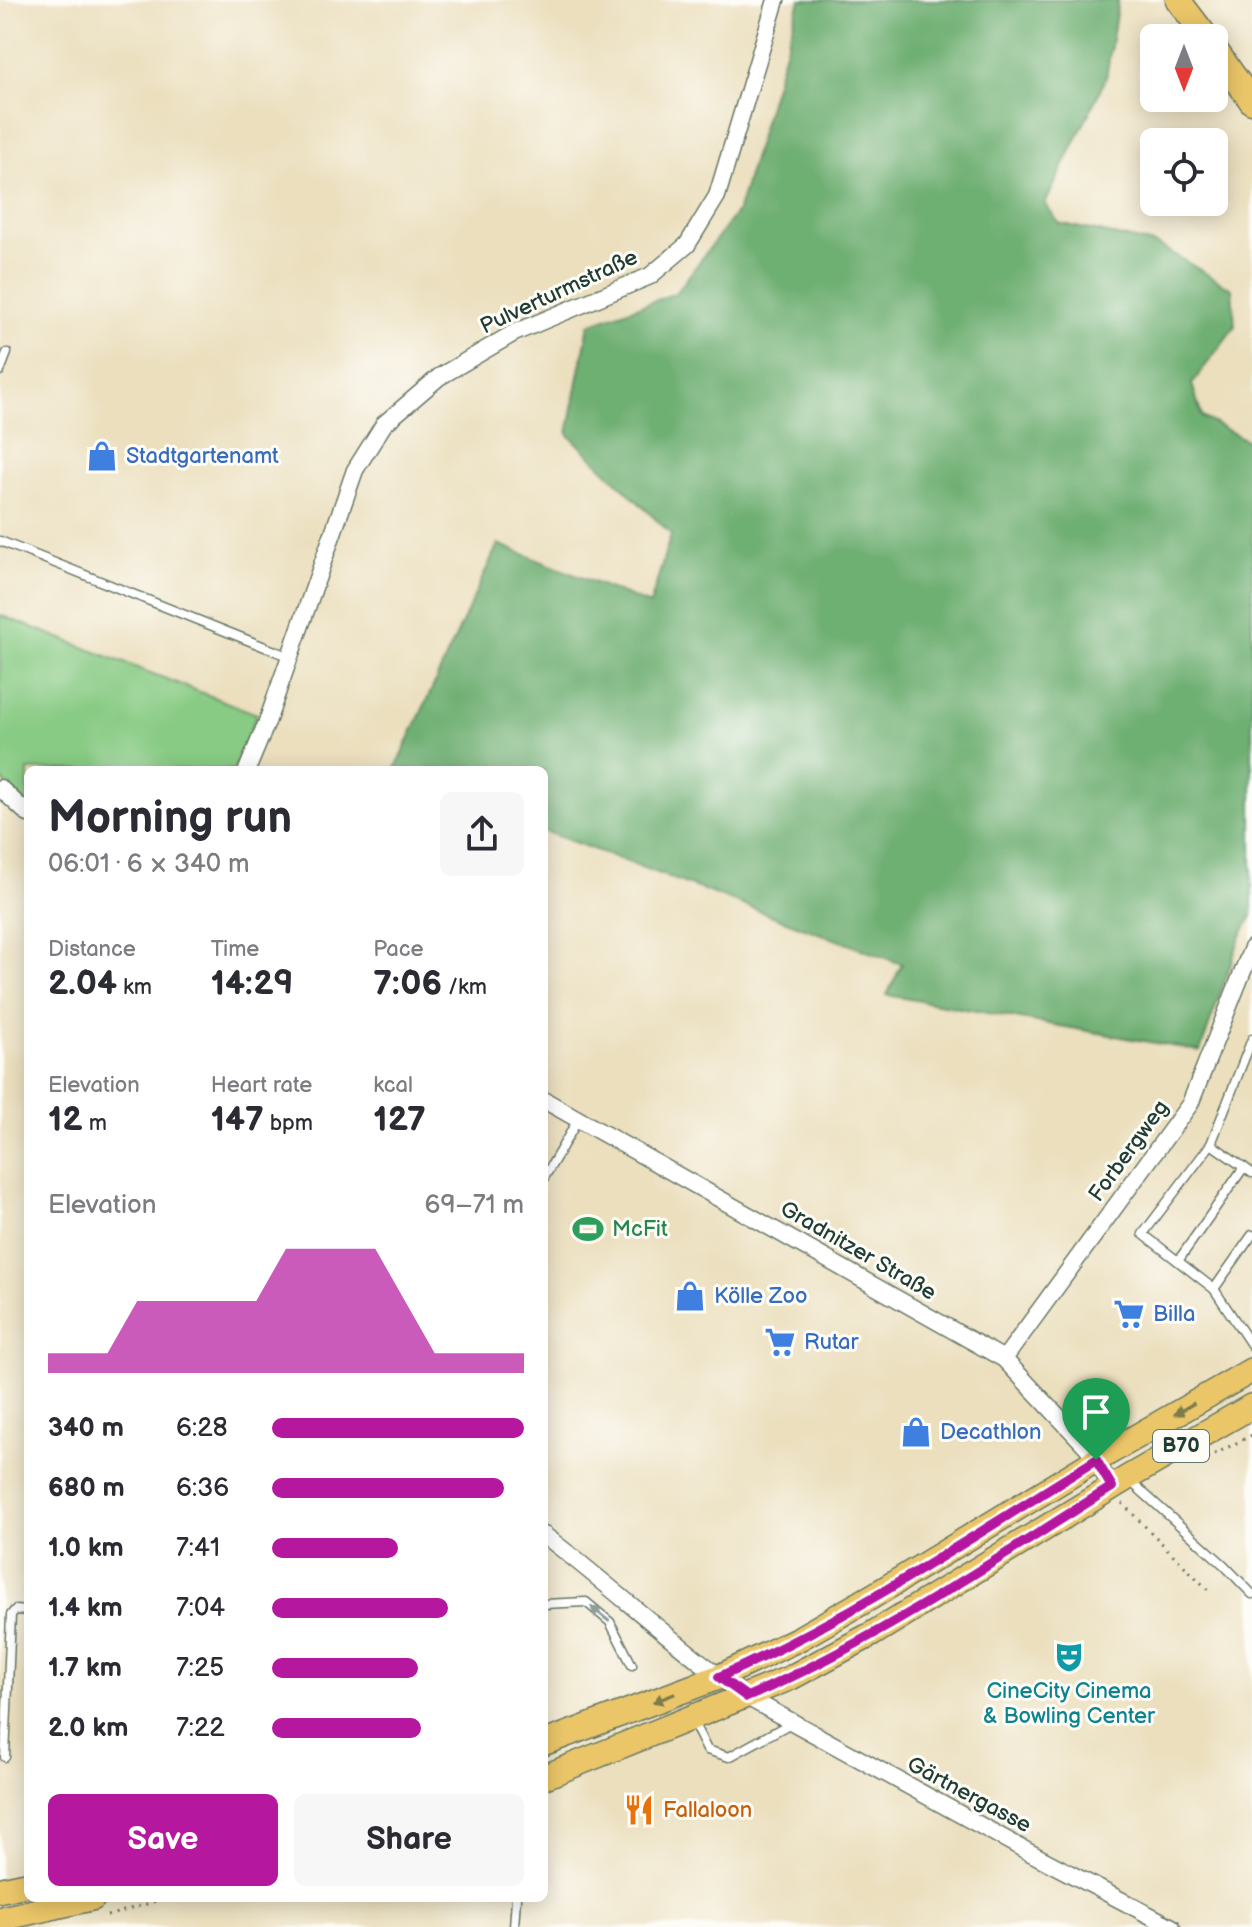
<!DOCTYPE html>
<meta charset="utf-8">
<style>
:root{--surface:#fff;--page:#f7f7f7;--text:#2b2b33;--muted:#7c7c81;--accent:#b5179e}
body{margin:0;font-family:"Balsamiq Sans",sans-serif;background:var(--page);color:var(--text);height:100vh;display:flex;flex-direction:column;font-size:30px;white-space:nowrap}
*{box-sizing:border-box;margin:0}
p{font-size:26px;color:var(--muted)}
.icon{flex:none;width:44px;height:44px;fill:none;stroke:currentColor;stroke-width:2;stroke-linecap:round;stroke-linejoin:round}
.map{position:relative;flex:1;overflow:hidden}
.details{position:absolute;left:24px;top:766px;width:524px;height:1136px;display:flex;flex-direction:column;background:var(--surface);border-radius:12px;box-shadow:0 4px 20px #0003}
.details>*{flex:none}
.needle{width:52px;rotate:180deg}
.tools{position:absolute;left:1140px;top:24px;display:grid;gap:16px}
.tools a{display:grid;place-items:center;width:88px;height:88px;border-radius:12px;background:var(--surface);box-shadow:0 4px 20px #0003;font-size:40px}
.pin{position:absolute;display:grid;place-items:center;width:68px;height:68px;color:#fff;margin:-82px -34px;border-radius:50% 50% 50% 0;rotate:-45deg;box-shadow:0 0 8px #0007}
.pin .icon{rotate:45deg}
.round{display:grid;place-items:center;flex:none;width:84px;height:84px;border-radius:12px;background:var(--page)}
.headline{display:flex;align-items:center;justify-content:space-between;height:136px;padding:0 24px}
h1{font-size:44px;font-weight:700;line-height:60px}
.metrics{display:grid;grid-template-columns:repeat(3,1fr);gap:12px;height:136px;padding:8px 24px}
.metrics div{display:grid;align-content:center}
.metrics b{font-size:34px;font-weight:700}
.metrics small{font-size:22px;font-weight:400}
.metrics p{font-size:22px}
.chart{height:224px;padding:16px 24px}
.chart p{display:flex;justify-content:space-between}
.chart svg{width:100%;height:144px;margin-top:8px;fill:var(--accent);opacity:.7}
.button{display:flex;gap:16px;margin-top:auto;padding:16px 24px}
.button a{flex:1;height:92px;border-radius:12px;background:var(--accent);color:#fff;font-size:32px;font-weight:700;line-height:92px;text-align:center}
.button a+a{background:var(--page);color:var(--text)}
ul{padding:0 24px;list-style:none;font-size:26px}
li{display:grid;grid-template-columns:128px 96px 1fr;align-items:center;height:60px}
li i{height:20px;border-radius:10px;background:var(--accent)}
.map>svg:first-child{display:block}
.green{fill:#88cb84;stroke:#54845c;stroke-width:2}
.forest{fill:#6eaf72;stroke:#467653;stroke-width:2}
.lines{fill:none;stroke-linecap:round;stroke-linejoin:round}
.lane-casing{stroke:#667664;stroke-width:11}
.street-casing{stroke:#667664;stroke-width:19}
.primary-casing{stroke:#667664;stroke-width:27}
.path{stroke:#667664;stroke-width:3;stroke-dasharray:2 6;stroke-linecap:butt}
.lane{stroke:#fff;stroke-width:8}
.street{stroke:#fff;stroke-width:16}
.primary{stroke:#ebc669;stroke-width:24}
.oneway{fill:#7b7b4c}
.oneway2{fill:#8f9e9a}
.route-casing{stroke:#fff;stroke-width:16}
.route{stroke:#b5179e;stroke-width:10}
.labels{text-anchor:middle;dominant-baseline:central;stroke-width:6;stroke-linejoin:round;paint-order:stroke}
.shield{fill:#fdfcf7;stroke:#62766e;stroke-width:2}
.shield-label{font-size:20px;font-weight:bold;fill:#1f3d34}
.street-label{font-size:22px;fill:#1f3d34;stroke:#fdfcf7}
.shop-label{font-size:22px;fill:#366cbe;stroke:#fdfcf7;text-anchor:start}
.leisure-label{font-size:22px;fill:#27864d;stroke:#fdfcf7;text-anchor:start}
.culture-label{font-size:22px;fill:#0d838f;stroke:#fdfcf7}
.food-label{font-size:22px;fill:#c56008;stroke:#fdfcf7;text-anchor:start}
</style>
<div class="map">
<svg width="1252" height="1927" viewBox="0 0 1252 1927">
<rect width="100%" height="100%" fill="#fdfcf7"/>
<filter id="ink" filterUnits="userSpaceOnUse"><feTurbulence type="fractalNoise" baseFrequency=".0125" numOctaves="2"/><feDisplacementMap in="SourceGraphic" scale="16" xChannelSelector="R" yChannelSelector="G"/><feConvolveMatrix kernelMatrix="1 2 1 2 8 2 1 2 1" color-interpolation-filters="sRGB"/></filter>
<filter id="wash" filterUnits="userSpaceOnUse"><feTurbulence type="fractalNoise" baseFrequency=".006" numOctaves="4" result="noise"/><feDisplacementMap in="SourceGraphic" scale="32" xChannelSelector="R" yChannelSelector="G"/><feGaussianBlur stdDeviation="1.8" result="paint"/><feColorMatrix in="noise" values="0 0 0 0 0 0 0 0 0 0 0 0 0 0 0 0 0 1.4 0 .05"/><feComposite in="paint" operator="in"/></filter>
<g filter="url(#wash)">
<rect width="100%" height="100%" fill="#ebdfbe"/>
<polygon class="green" points="0,615 257,714 234,770 28,770 28,805 0,778"/>
<polygon class="forest" points="800,0 1118,0 1106,78 1045,204 1059,223 1158,245 1232,289 1235,326 1192,384 1202,417 1252,443 1252,916 1240,938 1200,1051 887,995 902,964 544,831 544,770 395,770 498,544 650,605 671,534 568,434 589,324 676,293 738,210"/>
</g>
<g filter="url(#ink)">
<g class="lines">
<g class="lane-casing">
<g id="lane">
<polyline points="0,371 7,353"/>
<polyline points="0,541 290,657"/>
<polyline points="1252,1039 1211,1144 1143,1234 1214,1289 1252,1346"/>
<polyline points="1211,1144 1252,1173"/>
<polyline points="544,1178 579,1118"/>
<polyline points="1178,1261 1244,1167"/>
<polyline points="1214,1289 1252,1235"/>
<polyline points="1129,1480 1224,1565 1252,1594"/>
<polyline points="544,1604 586,1602 610,1622 632,1665"/>
<polyline points="692,1720 707,1750 729,1757 791,1723"/>
<polyline points="5,1757 11,1615 15,1610 28,1611"/>
<polyline points="514,1927 516,1898"/>
</g>
</g>
<g class="street-casing">
<g id="street">
<polyline points="247,770 267,722 355,470 384,424 439,377 514,333 650,276 687,245 717,196 776,0"/>
<polyline points="0,788 28,814"/>
<polyline points="544,1100 1004,1359 1088,1448 1112,1487"/>
<polyline points="1004,1359 1190,1104 1252,948"/>
<path d="M544,1535C613,1587 676,1647 747,1697L1025,1850L1172,1927"/>
</g>
</g>
<g class="primary-casing">
<g id="primary">
<polyline points="1178,0 1207,38"/>
<polyline points="1214,48 1252,102"/>
<polyline points="544,1743 719,1677 800,1638 873,1596 1096,1460 1252,1370"/>
<polyline points="544,1777 790,1678 872,1634 1127,1478 1252,1406"/>
<polyline points="0,1890 28,1884"/>
<polyline points="0,1919 93,1898"/>
</g>
</g>
<g class="path">
<polyline points="1207,1458 1252,1435"/>
<polyline points="1122,1503 1209,1591"/>
<polyline points="107,1916 166,1898"/>
</g>
<use href="#lane" class="lane"/>
<use href="#street" class="street"/>
<use href="#primary" class="primary"/>
</g>
<defs><path id="oneway-solid" d="M-6-.8H1V-3.2L6.5 0L1 3.2V.8H-6Z" transform="scale(2)"/></defs>
<g class="oneway">
<use href="#oneway-solid" transform="translate(1184 1409) rotate(150)"/>
<use href="#oneway-solid" transform="translate(664 1698) rotate(159)"/>
</g>
<use class="oneway2" href="#oneway-solid" transform="translate(600 1614) rotate(-141)"/>
</g>
<g class="lines" filter="url(#ink)">
<g class="route-casing">
<path id="route" d="M1096,1460L1112,1487C993,1561 875,1642 747,1697L719,1677C851,1619 973,1536 1096,1460Z"/>
</g>
<use href="#route" class="route"/>
</g>
<defs>
<g id="shop-bare" transform="scale(2.4)"><path d="M-5-2.5h2.3a2.7 3.5 0 0 1 5.4 0H5L5.5 6h-11ZM-1.5-2.5h3a1.5 2.3 0 0 0-3 0Z" fill="#3f7fe0" stroke="#fdfcf7" stroke-width="2.5" paint-order="stroke"/></g>
<g id="stadium-bare" transform="scale(2.4)"><path d="M0-5a6.5 5 0 1 0 0 10a6.5 5 0 1 0 0-10ZM-3.5-1.8h7v3.6h-7Z" fill="#2e9e5b" stroke="#fdfcf7" stroke-width="2.5" paint-order="stroke"/></g>
<g id="supermarket-bare" transform="scale(2.4)"><path d="M-6-5.5h2.5l.6 2H6L4.5 2H-2.5L-4.4-4H-6ZM-1.5 3.2a1.3 1.3 0 1 0 .1 0ZM3 3.2a1.3 1.3 0 1 0 .1 0Z" fill="#3f7fe0" stroke="#fdfcf7" stroke-width="2.5" paint-order="stroke"/></g>
<g id="theatre-bare" transform="scale(2.4)"><path d="M-5-5.5Q0-4 5-5.5V0Q5 5 0 6Q-5 5-5 0ZM-3.3-2.5H-1v1.5H-3.3ZM1-2.5H3.3v1.5H1ZM-2.8 1Q0 5.5 2.8 1Z" fill="#0f9aa8" stroke="#fdfcf7" stroke-width="2.5" paint-order="stroke"/></g>
<g id="restaurant-bare" transform="scale(2.4)"><path d="M-5-6h1v4h1v-4h1v4h1v-4h1v5L-1.5 .5V6h-2V.5L-5-1ZM5-6V6H3V1.5H1.5Q1.5-4 5-6Z" fill="#e8710a" stroke="#fdfcf7" stroke-width="2.5" paint-order="stroke"/></g>
</defs>
<g fill-rule="evenodd">
<use href="#shop-bare" x="102" y="456"/>
<use href="#stadium-bare" x="588" y="1229"/>
<use href="#shop-bare" x="690" y="1296"/>
<use href="#supermarket-bare" x="1129" y="1314"/>
<use href="#supermarket-bare" x="780" y="1342"/>
<use href="#shop-bare" x="916" y="1432"/>
<use href="#theatre-bare" x="1069" y="1657"/>
<use href="#restaurant-bare" x="639" y="1810"/>
</g>
<g class="labels">
<rect class="shield" x="1153" y="1430" width="56" height="32" rx="6"/>
<g class="shield-label">
<text x="1181" y="1446">B70</text>
</g>
<g class="street-label">
<text transform="translate(559 292) rotate(-25)">Pulverturmstraße</text>
<text transform="translate(1129 1151) rotate(-54)">Forbergweg</text>
<text transform="translate(858 1251) rotate(30)">Gradnitzer Straße</text>
<text transform="translate(969 1795) rotate(28)">Gärtnergasse</text>
</g>
<g class="shop-label">
<text x="126" y="456">Stadtgartenamt</text>
<text x="714" y="1296">Kölle Zoo</text>
<text x="1153" y="1314">Billa</text>
<text x="804" y="1342">Rutar</text>
<text x="940" y="1432">Decathlon</text>
</g>
<g class="leisure-label">
<text x="612" y="1229">McFit</text>
</g>
<g class="culture-label">
<text x="1069" y="1691">CineCity Cinema<tspan x="1069" dy="25">&amp; Bowling Center</tspan></text>
</g>
<g class="food-label">
<text x="663" y="1810">Fallaloon</text>
</g>
</g>
</svg>
<div class="tools">
<a><svg class="needle" viewBox="-14 -14 28 28"><path d="M0-13l5 13h-10z" fill="#e53935"/><path d="M0 13l5-13h-10z" fill="#7c7c81"/></svg></a>
<a><svg class="icon" aria-label="locate" viewBox="0 0 24 24"><circle cx="12" cy="12" r="6"/><path d="M12 2v4M12 18v4M2 12h4M18 12h4"/></svg></a>
</div>
<div class="pin" style="left:1096px;top:1460px;background:#1e9e55"><svg class="icon" aria-label="arrive" viewBox="0 0 24 24"><path d="M6 21V4h12l-3 4 3 4H6"/></svg></div>
<section class="details">
<div class="headline"><div><h1>Morning run</h1><p>06:01 · 6 × 340 m</p></div><a class="round"><svg class="icon" aria-label="share" viewBox="0 0 24 24"><path d="M12 15V3M7 8l5-5 5 5M5 13v7h14v-7"/></svg></a></div>
<div class="metrics">
<div><p>Distance</p><b>2.04<small> km</small></b></div>
<div><p>Time</p><b>14:29</b></div>
<div><p>Pace</p><b>7:06<small> /km</small></b></div>
</div>
<div class="metrics">
<div><p>Elevation</p><b>12<small> m</small></b></div>
<div><p>Heart rate</p><b>147<small> bpm</small></b></div>
<div><p>kcal</p><b>127</b></div>
</div>
<div class="chart"><p><span>Elevation</span>69–71 m</p>
<svg viewBox="0 0 160 44" preserveAspectRatio="none"><path d="M0 44V38L10 38L20 38L30 22L40 22L50 22L60 22L70 22L80 6L90 6L100 6L110 6L120 22L130 38L140 38L150 38L160 38V44z"/></svg>
</div>
<ul>
<li><b>340 m</b>6:28<i style="width:100%"></i></li>
<li><b>680 m</b>6:36<i style="width:92%"></i></li>
<li><b>1.0 km</b>7:41<i style="width:50%"></i></li>
<li><b>1.4 km</b>7:04<i style="width:70%"></i></li>
<li><b>1.7 km</b>7:25<i style="width:58%"></i></li>
<li><b>2.0 km</b>7:22<i style="width:59%"></i></li>
</ul>
<div class="button"><a>Save</a><a>Share</a></div>
</section>
</div>
